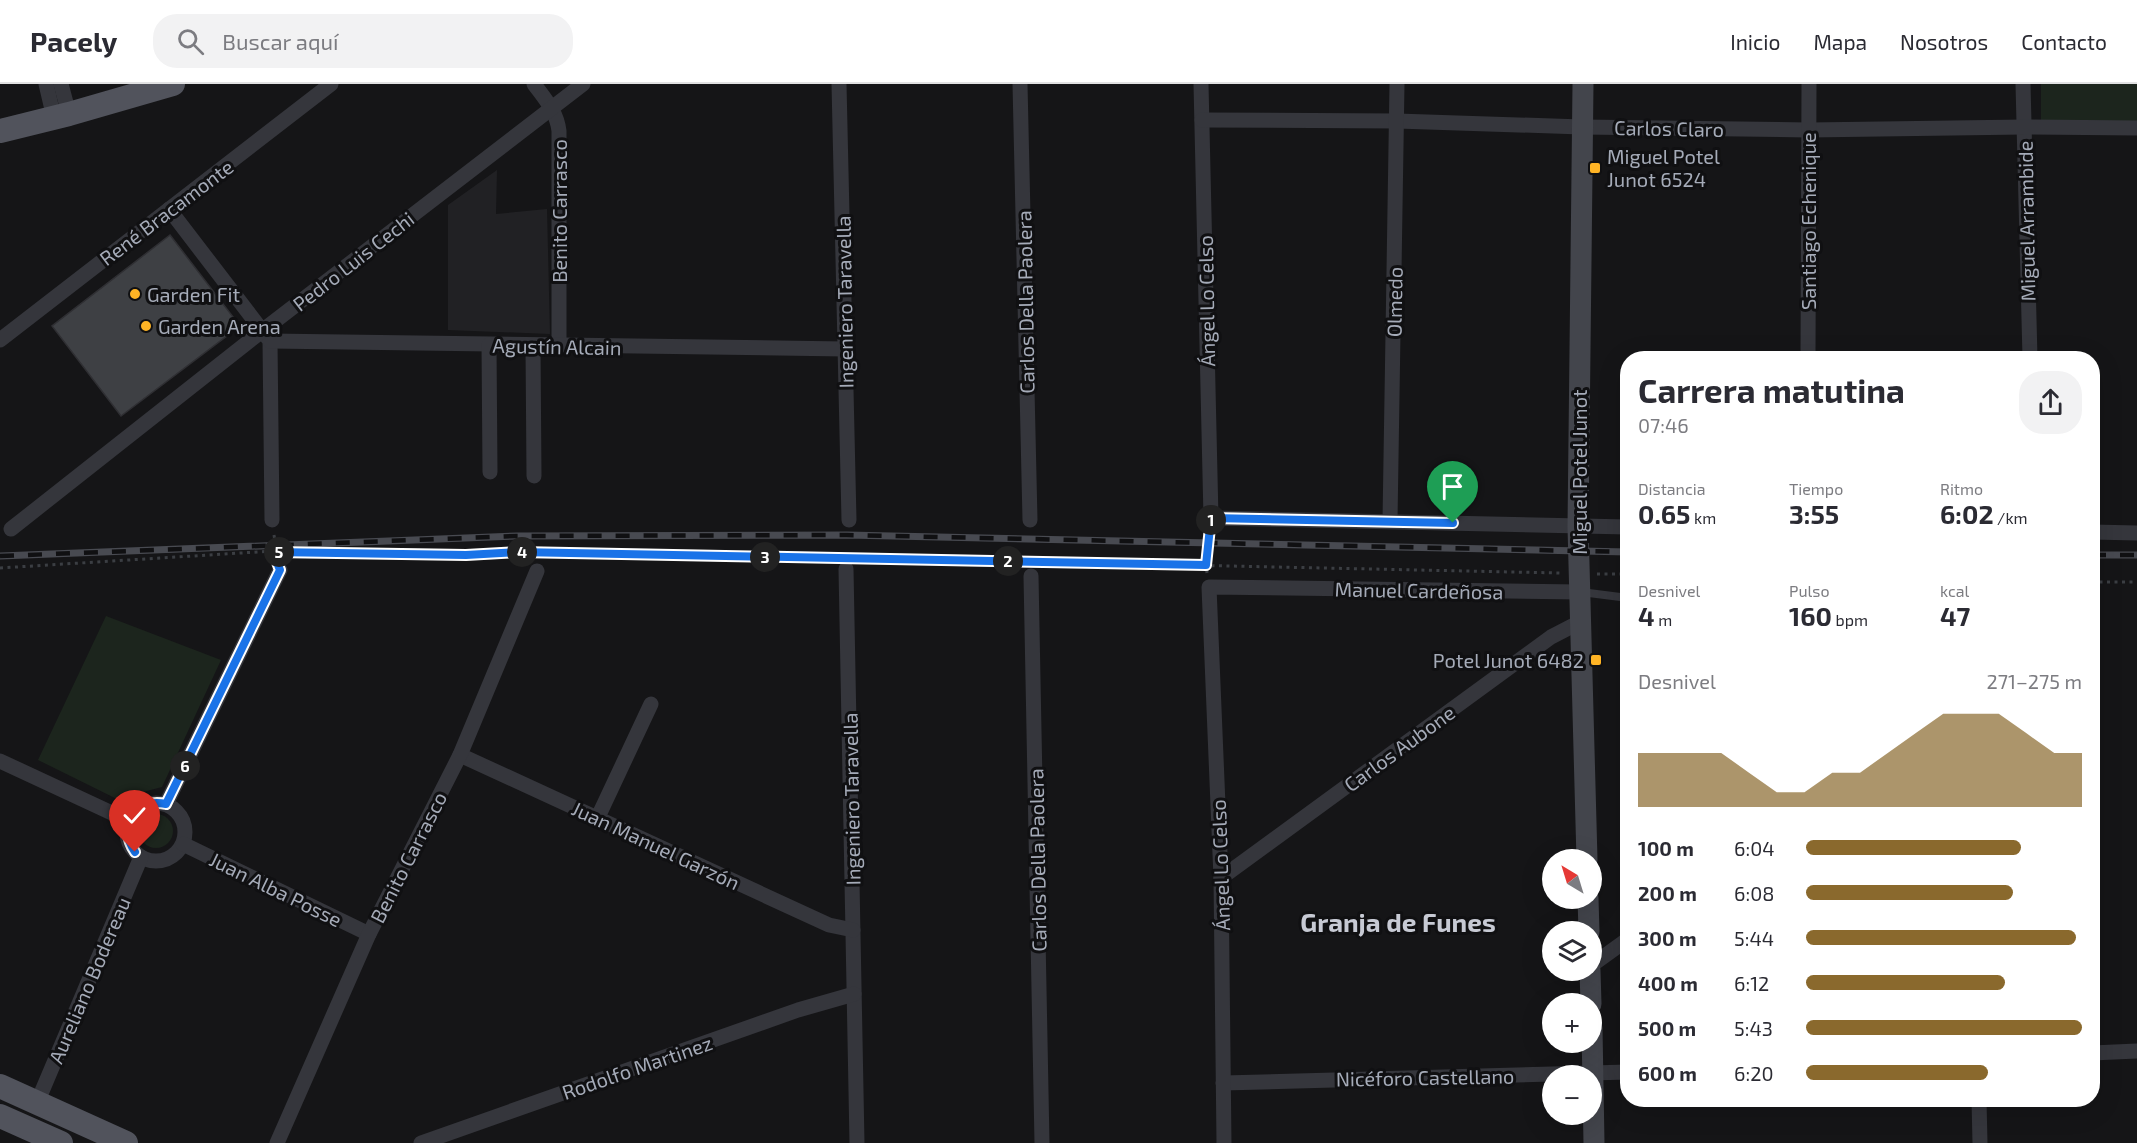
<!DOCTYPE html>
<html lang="es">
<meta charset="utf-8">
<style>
:root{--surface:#fff;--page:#f2f2f3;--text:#2b2b33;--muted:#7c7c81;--line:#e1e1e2;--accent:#8a692d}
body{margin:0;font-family:"Exo 2",sans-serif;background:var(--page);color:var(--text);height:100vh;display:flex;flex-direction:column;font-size:22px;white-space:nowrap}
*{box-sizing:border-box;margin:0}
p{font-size:20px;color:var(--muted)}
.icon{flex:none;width:33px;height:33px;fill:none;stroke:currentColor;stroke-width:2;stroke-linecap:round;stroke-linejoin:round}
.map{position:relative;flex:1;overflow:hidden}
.drawer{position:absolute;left:1620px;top:267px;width:480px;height:756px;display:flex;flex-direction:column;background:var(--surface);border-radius:24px;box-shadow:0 6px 24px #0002}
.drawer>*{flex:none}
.needle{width:39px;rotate:322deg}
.buttons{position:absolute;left:1542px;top:765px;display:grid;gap:12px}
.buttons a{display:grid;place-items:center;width:60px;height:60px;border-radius:50%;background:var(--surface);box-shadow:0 6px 24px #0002;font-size:30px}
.pin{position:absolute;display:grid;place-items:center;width:51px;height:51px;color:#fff;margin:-62px -26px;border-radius:50% 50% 50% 0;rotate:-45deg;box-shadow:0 0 6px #0007}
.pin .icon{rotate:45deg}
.km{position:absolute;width:30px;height:30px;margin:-15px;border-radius:50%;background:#222;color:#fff;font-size:16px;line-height:30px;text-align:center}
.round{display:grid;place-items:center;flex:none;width:63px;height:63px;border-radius:24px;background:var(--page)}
.head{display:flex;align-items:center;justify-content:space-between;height:102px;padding:0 18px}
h1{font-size:33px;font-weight:700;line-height:45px}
.stats{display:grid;grid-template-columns:repeat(3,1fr);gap:9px;height:102px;padding:6px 18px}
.stats div{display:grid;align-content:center}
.stats b{font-size:26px;font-weight:700}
.stats small{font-size:16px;font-weight:400}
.stats p{font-size:16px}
.chart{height:168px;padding:12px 18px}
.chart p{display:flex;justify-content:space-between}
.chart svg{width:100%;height:108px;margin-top:6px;fill:var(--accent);opacity:.7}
ul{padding:0 18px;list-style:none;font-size:20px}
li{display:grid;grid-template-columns:96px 72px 1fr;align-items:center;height:45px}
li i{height:15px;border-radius:8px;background:var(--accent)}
header{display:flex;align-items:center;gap:36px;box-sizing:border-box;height:84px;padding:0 30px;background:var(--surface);border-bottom:2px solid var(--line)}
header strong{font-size:28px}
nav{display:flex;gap:33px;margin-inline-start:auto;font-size:21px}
.search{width:420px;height:54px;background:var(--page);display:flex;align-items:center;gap:15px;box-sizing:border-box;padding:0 21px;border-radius:24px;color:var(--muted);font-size:22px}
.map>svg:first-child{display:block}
.built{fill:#212124}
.green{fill:#1c251d}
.building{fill:#3e4044;stroke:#2f2f33;stroke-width:1.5}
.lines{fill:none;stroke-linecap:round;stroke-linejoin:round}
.path{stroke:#3b3e43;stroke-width:3;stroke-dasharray:3 4.5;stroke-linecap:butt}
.service{stroke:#35363c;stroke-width:8}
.minor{stroke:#35363c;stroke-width:15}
.secondary{stroke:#43454c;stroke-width:21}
.primary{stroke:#51535c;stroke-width:24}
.rail-casing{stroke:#484a51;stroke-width:7}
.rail{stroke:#101012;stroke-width:4.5;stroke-dasharray:14;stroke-linecap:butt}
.route-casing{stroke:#fff;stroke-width:12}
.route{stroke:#1a73e8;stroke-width:8}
.poi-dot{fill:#ffb425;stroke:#101012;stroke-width:2}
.labels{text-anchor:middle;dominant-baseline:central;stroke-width:6;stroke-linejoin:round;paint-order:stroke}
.street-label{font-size:20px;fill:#a5abb8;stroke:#101012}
.poi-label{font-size:20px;fill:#a5abb8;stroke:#101012;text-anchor:start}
.district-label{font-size:26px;font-weight:bold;fill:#c7cad4;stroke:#101012}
</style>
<header>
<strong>Pacely</strong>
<div class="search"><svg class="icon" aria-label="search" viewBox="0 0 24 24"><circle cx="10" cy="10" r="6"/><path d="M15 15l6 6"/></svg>Buscar aquí</div>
<nav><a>Inicio</a><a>Mapa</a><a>Nosotros</a><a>Contacto</a></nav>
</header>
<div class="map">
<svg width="2137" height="1059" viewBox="0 0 2137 1059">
<rect width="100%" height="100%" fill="#151517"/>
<polygon class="built" points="497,86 496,130 547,125 550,250 448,246 448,121"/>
<g class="green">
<rect x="2041" y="0" width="96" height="38"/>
<polygon points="106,532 221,576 162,703 139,709 125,719 38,676"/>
<circle cx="156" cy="747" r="17"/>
</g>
<polygon class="building" points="170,151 240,242 121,332 52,242"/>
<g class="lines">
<g class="path">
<polyline points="273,468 276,463 274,451"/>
<polyline points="856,474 1023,478"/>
<polyline points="1039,478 1560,489"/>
<polyline points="0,484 273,467 467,471 518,468 834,474"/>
<polyline points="1207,489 1206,481 1209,447"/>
<polyline points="1597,490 1628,490"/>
<polyline points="2092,498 2137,498"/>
</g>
<polyline class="service" points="1581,508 1628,514"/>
<g class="minor">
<polyline points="46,0 54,34"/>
<polyline points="61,0 69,30"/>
<path d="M534,0C545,15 557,28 559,47V262"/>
<polyline points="839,0 849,436"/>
<polyline points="1020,0 1030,436"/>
<polyline points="1201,0 1211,434 1628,443"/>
<polyline points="2023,0 2030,274"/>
<polyline points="1202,36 1397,37 1582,43 1809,46 2024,43 2137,44"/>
<polyline points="169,125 270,257 272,436"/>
<polyline points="0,256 331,0"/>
<polyline points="270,257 845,265"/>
<polyline points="489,261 490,388"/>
<polyline points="533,262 534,392"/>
<polyline points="1808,274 1809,0"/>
<polyline points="1390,437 1397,0"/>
<polyline points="11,445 262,247 583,0"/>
<polyline points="2092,448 2137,449"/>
<polyline points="846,485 857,1059"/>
<polyline points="1031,492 1042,1059"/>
<polyline points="460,671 829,841 853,846"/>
<polyline points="0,677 129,737"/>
<circle cx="156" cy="748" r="29"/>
<polyline points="166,720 280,486"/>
<polyline points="598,733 651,620"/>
<polyline points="183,760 369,850"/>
<polyline points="1221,794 1551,553 1580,538"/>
<polyline points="1592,881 1628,855"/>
<polyline points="2092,969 2137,967"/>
<polyline points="1223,999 1628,988"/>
<polyline points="1979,1016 1980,1059"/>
<polyline points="37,1019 141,773"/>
<polyline points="277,1059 369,850 460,671 537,487"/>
<polyline points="421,1059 798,926 854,910"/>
<polyline points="1224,1059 1221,794 1209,503 1580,508"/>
</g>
<g class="secondary">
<polyline points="1583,0 1578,443 1587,776"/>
<polyline points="1588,814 1589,848"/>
<polyline points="1590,886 1591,920"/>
<polyline points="1592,944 1594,1059"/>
</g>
<g class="primary">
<polyline points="0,47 69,30 173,0"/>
<polyline points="0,1002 126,1059"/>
<polyline points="0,1032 61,1059"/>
</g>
<g class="rail-casing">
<g id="rail">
<polyline points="2092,471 2137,471"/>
<polyline points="0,472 517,452 847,451 1628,468"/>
</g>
</g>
<use href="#rail" class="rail"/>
</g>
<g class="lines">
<g class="route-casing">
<path id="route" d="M135,768C117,742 135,713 166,720L280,486L273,468L466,471L518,468L1206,481L1211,434L1453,439"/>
</g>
<use href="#route" class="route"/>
</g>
<g class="poi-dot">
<rect x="1589" y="78" width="12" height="12" rx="3"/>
<circle cx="135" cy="210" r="6"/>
<circle cx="146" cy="242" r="6"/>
<rect x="1590" y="570" width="12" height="12" rx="3"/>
</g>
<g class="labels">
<g class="street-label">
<text transform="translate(1669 44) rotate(1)">Carlos Claro</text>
<text transform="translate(559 127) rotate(-90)">Benito Carrasco</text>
<text transform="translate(166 128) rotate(-37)">René Bracamonte</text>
<text transform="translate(1808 137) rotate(-90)">Santiago Echenique</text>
<text transform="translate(2026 137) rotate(-91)">Miguel Arrambide</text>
<text transform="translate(353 177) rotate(-38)">Pedro Luis Cechi</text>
<text transform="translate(1206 217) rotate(-91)">Ángel Lo Celso</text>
<text transform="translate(844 218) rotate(-91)">Ingeniero Taravella</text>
<text transform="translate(1025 218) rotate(-91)">Carlos Della Paolera</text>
<text transform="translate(1394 218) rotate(-89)">Olmedo</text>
<text transform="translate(557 262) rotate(1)">Agustín Alcain</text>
<text transform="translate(1579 388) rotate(-90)">Miguel Potel Junot</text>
<text transform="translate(1419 506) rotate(1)">Manuel Cardeñosa</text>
<text transform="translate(1399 664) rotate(-36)">Carlos Aubone</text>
<text transform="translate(851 715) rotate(-91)">Ingeniero Taravella</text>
<text transform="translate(656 761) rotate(25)">Juan Manuel Garzón</text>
<text transform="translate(408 773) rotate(-63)">Benito Carrasco</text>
<text transform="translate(1037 776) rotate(-91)">Carlos Della Paolera</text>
<text transform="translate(1220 781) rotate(-92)">Ángel Lo Celso</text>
<text transform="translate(276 805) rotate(26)">Juan Alba Posse</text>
<text transform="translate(89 896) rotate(-67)">Aureliano Bodereau</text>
<text transform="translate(637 983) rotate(-19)">Rodolfo Martinez</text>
<text transform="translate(1425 993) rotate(-1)">Nicéforo Castellano</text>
</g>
<g class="poi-label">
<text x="1607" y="72">Miguel Potel<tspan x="1607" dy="23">Junot 6524</tspan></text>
<text x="147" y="210">Garden Fit</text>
<text x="158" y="242">Garden Arena</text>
<text x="1584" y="576" text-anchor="end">Potel Junot 6482</text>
</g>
<g class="district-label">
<text x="1398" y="837">Granja de Funes</text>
</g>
</g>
</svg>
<div class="buttons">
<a><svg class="needle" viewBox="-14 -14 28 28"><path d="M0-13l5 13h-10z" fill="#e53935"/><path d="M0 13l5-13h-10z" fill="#7c7c81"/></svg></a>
<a><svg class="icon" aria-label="layers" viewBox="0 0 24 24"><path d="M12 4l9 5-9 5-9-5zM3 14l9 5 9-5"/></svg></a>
<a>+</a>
<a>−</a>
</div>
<div class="pin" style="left:1453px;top:439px;background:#1e9e55"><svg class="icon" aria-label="arrive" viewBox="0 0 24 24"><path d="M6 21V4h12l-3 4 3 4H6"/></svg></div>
<div class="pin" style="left:135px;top:768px;background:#d93025"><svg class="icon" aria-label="check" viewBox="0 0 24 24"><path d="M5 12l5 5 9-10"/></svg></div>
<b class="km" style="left:1211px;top:436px">1</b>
<b class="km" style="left:1008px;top:477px">2</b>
<b class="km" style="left:765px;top:473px">3</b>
<b class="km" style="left:522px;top:468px">4</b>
<b class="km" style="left:279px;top:468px">5</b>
<b class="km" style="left:185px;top:682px">6</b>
<section class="drawer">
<div class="head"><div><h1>Carrera matutina</h1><p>07:46</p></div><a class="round"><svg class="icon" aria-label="share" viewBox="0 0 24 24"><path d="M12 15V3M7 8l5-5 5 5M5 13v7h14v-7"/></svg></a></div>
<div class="stats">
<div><p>Distancia</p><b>0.65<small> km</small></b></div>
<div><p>Tiempo</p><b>3:55</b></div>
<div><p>Ritmo</p><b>6:02<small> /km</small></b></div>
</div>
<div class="stats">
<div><p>Desnivel</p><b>4<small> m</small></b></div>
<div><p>Pulso</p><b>160<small> bpm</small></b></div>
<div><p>kcal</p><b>47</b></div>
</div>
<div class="chart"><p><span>Desnivel</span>271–275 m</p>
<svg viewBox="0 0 160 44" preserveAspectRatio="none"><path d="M0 44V22L10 22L20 22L30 22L40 30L50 38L60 38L70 30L80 30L90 22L100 14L110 6L120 6L130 6L140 14L150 22L160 22V44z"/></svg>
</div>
<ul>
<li><b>100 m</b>6:04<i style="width:78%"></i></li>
<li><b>200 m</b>6:08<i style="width:75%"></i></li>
<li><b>300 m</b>5:44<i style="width:98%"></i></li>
<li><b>400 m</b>6:12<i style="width:72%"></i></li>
<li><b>500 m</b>5:43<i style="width:100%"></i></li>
<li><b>600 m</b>6:20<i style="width:66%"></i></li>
</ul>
</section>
</div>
